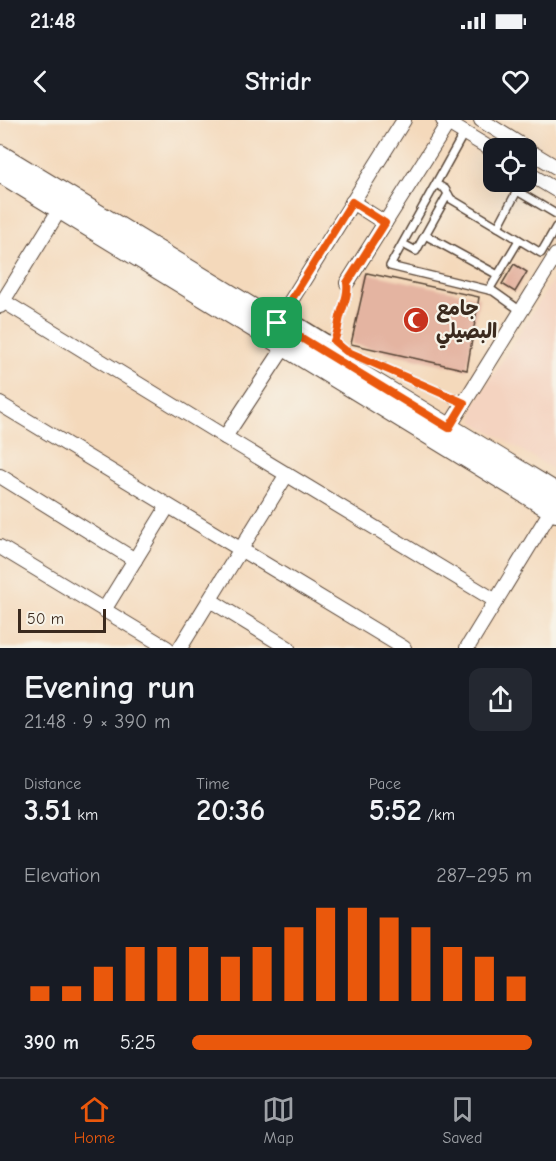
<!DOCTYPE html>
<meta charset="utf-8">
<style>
:root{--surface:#171b24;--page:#242831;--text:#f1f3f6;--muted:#9ea1a6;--line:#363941;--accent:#ea580c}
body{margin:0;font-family:"Comic Neue","Playpen Sans Arabic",sans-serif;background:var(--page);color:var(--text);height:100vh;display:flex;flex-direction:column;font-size:22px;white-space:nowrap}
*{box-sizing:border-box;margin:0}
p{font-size:20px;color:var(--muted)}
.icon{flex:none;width:33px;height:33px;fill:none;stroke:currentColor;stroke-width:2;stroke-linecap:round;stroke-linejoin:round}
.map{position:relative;height:528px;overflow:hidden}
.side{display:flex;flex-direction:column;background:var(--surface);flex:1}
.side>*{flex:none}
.controls{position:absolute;left:483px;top:18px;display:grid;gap:12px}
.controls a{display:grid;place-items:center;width:54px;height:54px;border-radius:12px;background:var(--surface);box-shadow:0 6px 24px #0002;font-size:30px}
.scale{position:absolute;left:18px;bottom:15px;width:88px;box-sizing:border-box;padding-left:6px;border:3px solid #3b2a1e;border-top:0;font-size:16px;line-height:21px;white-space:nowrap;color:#3b2a1e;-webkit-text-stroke:4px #f7f3e8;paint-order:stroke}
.pin{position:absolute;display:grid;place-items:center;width:51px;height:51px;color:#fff;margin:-26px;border-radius:12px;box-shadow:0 3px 9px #0006}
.round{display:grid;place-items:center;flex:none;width:63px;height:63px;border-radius:12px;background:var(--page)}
.head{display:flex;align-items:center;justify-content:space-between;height:102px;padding:0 24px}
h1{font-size:33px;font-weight:700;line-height:45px}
.stats{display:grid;grid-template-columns:repeat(3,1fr);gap:9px;height:102px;padding:6px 24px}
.stats div{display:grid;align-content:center}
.stats b{font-size:30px;font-weight:700}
.stats small{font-size:16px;font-weight:400}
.stats p{font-size:16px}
.chart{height:168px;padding:12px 24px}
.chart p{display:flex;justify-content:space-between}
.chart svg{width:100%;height:108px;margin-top:6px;stroke:var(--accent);stroke-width:6}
ul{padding:0 24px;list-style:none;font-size:20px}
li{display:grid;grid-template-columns:96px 72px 1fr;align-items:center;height:45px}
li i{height:15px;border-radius:8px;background:var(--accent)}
.status{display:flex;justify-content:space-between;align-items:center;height:42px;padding:0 30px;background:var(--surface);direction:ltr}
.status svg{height:16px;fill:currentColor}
header{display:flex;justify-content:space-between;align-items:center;height:78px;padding:0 24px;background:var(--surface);font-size:27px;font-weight:700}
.dock{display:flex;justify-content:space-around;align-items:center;height:84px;border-top:2px solid var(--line);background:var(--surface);font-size:16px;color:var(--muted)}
.dock a{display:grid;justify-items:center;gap:3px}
.dock .active{color:var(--accent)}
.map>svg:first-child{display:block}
.built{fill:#f4d3c0}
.building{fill:#e4b4a1}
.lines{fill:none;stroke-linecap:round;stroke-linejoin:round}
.lane-casing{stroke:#574436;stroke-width:10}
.street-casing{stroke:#574436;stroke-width:16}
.secondary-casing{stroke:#574436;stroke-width:22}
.lane{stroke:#fff;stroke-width:7}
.street{stroke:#fff;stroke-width:14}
.secondary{stroke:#fff;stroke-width:20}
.route-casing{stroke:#fff;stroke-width:12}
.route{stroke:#ea580c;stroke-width:8}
.labels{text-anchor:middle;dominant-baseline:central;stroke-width:4.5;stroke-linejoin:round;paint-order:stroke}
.poi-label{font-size:20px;font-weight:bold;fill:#3b2a1e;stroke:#f7f3e8;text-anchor:start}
</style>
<div class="status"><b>21:48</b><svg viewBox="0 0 49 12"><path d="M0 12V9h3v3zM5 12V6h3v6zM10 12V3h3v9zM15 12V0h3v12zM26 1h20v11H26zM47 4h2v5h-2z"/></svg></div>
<header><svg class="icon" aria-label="back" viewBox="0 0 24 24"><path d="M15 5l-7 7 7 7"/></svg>Stridr<svg class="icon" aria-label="heart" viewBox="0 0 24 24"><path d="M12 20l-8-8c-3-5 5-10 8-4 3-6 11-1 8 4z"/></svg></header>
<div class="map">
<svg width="556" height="528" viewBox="0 0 556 528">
<rect width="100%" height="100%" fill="#f7f3e8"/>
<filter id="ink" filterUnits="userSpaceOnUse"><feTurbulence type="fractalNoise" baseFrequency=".0167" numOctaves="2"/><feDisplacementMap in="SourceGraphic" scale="12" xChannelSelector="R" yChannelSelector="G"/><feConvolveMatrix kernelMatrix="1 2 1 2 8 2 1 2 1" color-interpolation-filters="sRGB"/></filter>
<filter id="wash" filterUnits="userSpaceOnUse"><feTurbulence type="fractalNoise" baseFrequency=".008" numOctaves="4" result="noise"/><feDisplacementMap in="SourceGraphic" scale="24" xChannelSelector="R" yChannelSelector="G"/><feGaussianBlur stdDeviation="1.35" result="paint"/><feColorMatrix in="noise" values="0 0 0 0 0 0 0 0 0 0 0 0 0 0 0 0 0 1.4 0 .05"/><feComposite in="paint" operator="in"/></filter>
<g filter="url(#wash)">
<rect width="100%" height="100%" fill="#f4d9bb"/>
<polygon class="built" points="556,155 556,351 474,302 474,285"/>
<g id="blocks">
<g class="building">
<polygon points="514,144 527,152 515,172 502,164"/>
<polygon points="367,153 479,177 467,250 351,224"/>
</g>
</g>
</g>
<g filter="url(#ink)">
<use href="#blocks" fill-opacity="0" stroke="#574436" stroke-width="1.5"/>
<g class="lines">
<g class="lane-casing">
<g id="lane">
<polyline points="464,13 390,146 493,171 521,191"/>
<polyline points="436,64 445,69 451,79 498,107 517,71 556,94"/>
<polyline points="448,74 425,115 498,155"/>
<polyline points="498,107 541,133 556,107"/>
<polyline points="403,124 416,131 425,115"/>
<path d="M347,163C349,176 343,184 340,197C338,205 338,213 334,221L346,231L464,283"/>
<polyline points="489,170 519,120"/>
<polyline points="284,192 326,218 334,221"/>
</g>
</g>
<g class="street-casing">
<g id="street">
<polyline points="443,0 494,31"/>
<polyline points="481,0 526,28"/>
<polyline points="526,29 556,47"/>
<polyline points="526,52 556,70"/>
<polyline points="352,82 385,103"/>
<polyline points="347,163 448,3"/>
<polyline points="3,181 225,317 496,481"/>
<polyline points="0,186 60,89"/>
<polyline points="277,203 404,0"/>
<polyline points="0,284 404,528"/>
<polyline points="449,307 556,135"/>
<polyline points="225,317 285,226"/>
<polyline points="0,356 135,440"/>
<polyline points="0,427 167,528"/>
<polyline points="210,480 288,528"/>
<polyline points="104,490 168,386"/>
<polyline points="180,528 287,354"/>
<polyline points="467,528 552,389"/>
</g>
</g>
<g class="secondary-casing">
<g id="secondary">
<polyline points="0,35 556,373"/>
<polyline points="0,52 556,392"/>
</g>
</g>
<use href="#lane" class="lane"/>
<use href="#street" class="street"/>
<use href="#secondary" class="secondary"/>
</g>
</g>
<g class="lines" filter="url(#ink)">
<g class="route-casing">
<path id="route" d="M352,82L385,103L347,163C349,175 343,185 340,197C338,205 338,213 334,221L346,231L464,283L449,308L277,203Z"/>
</g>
<use href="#route" class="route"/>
</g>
<defs>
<g id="mosque-disc" transform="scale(1.35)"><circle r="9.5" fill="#c8321e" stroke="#f7f3e8"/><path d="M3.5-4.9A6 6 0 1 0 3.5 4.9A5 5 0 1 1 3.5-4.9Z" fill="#fff"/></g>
</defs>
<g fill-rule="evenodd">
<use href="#mosque-disc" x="416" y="200"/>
</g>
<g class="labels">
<g class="poi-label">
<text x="436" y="188">جامع<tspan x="436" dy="23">البصيلي</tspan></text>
</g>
</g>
</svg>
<div class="controls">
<a><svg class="icon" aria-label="locate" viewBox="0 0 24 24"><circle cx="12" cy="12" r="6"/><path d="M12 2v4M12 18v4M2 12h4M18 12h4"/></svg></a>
</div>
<div class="scale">50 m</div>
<div class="pin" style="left:277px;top:203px;background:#1e9e55"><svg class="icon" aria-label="arrive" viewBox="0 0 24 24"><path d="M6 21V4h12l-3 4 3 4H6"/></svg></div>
</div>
<section class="side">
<div class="head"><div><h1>Evening run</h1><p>21:48 · 9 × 390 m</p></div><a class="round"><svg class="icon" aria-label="share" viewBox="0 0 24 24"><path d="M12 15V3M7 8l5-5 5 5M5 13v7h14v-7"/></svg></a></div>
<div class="stats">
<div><p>Distance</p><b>3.51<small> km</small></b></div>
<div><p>Time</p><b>20:36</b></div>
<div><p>Pace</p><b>5:52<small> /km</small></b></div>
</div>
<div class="chart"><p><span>Elevation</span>287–295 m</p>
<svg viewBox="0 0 160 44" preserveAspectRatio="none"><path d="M5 44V38M15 44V38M25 44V30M35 44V22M45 44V22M55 44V22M65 44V26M75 44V22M85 44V14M95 44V6M105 44V6M115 44V10M125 44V14M135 44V22M145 44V26M155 44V34"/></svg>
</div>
<ul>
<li><b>390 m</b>5:25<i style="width:100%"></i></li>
</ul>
</section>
<nav class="dock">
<a class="active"><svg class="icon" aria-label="home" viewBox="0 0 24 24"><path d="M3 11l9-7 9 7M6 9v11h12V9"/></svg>Home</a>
<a><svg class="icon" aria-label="map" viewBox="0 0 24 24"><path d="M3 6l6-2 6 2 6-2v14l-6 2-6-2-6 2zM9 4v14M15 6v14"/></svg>Map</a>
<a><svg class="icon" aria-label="saved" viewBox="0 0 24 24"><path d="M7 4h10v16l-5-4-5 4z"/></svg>Saved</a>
</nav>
